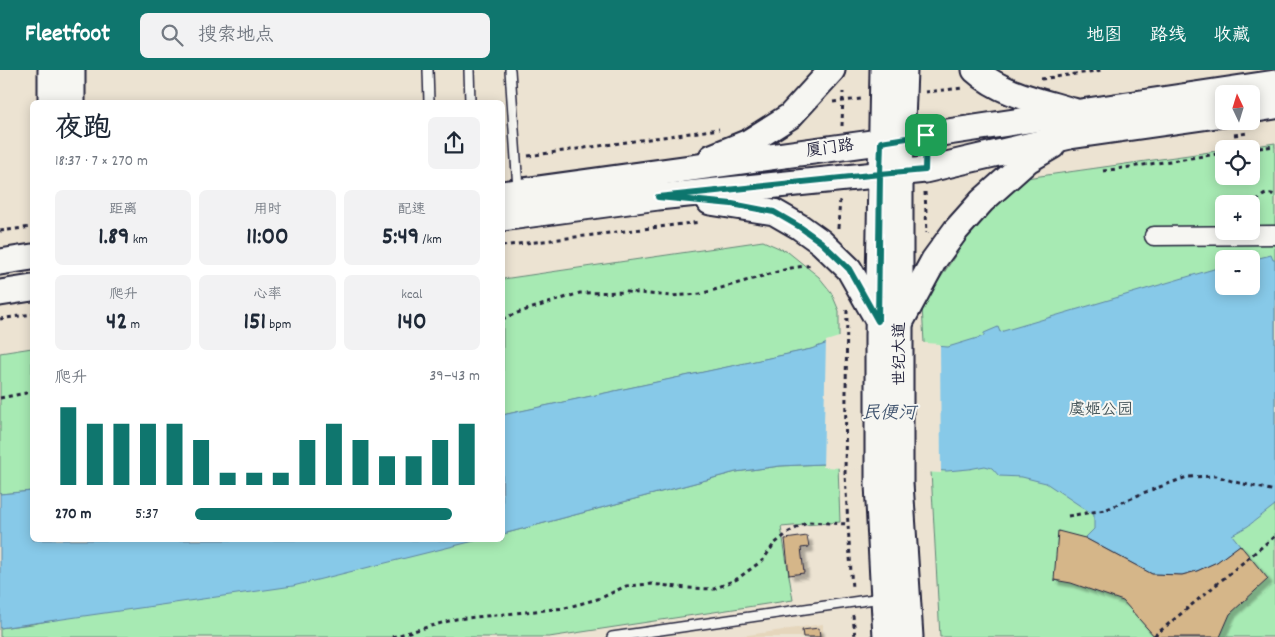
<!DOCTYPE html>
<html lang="zh">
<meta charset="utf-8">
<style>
:root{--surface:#fff;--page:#f2f2f3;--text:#1f2937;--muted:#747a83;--accent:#0f766e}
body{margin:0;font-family:Dekko,"LXGW WenKai TC",sans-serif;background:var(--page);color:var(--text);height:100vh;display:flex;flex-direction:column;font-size:19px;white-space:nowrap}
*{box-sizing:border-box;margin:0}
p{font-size:16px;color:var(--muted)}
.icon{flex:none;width:28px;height:28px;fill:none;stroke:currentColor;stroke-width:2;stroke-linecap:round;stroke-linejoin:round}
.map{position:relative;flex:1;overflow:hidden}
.panel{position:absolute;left:30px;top:30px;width:475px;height:442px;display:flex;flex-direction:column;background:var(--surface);border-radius:8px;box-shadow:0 2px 12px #0003}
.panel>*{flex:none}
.needle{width:32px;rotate:356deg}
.controls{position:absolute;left:1215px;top:15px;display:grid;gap:10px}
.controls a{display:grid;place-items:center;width:45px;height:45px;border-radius:8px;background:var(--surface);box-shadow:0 2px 12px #0003;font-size:25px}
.pin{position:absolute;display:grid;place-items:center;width:42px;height:42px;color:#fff;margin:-21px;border-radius:10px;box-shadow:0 2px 8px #0006}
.round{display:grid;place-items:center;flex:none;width:52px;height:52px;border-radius:8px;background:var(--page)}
.head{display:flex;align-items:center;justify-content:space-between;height:85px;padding:0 25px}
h1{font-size:28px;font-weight:700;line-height:38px}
.stats{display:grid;grid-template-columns:repeat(3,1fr);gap:8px;height:85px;padding:5px 25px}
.stats div{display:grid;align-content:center;border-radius:8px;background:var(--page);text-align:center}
.stats b{font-size:25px;font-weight:700}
.stats small{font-size:14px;font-weight:400}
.stats p{font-size:14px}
.chart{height:140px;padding:10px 25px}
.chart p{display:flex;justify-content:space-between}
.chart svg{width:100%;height:90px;margin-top:5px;stroke:var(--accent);stroke-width:6}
ul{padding:0 25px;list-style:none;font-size:16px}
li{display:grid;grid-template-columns:80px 60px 1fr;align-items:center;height:38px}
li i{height:12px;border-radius:6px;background:var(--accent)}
header{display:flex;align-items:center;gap:30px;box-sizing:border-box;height:70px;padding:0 25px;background:var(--accent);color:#fff}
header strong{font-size:24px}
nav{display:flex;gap:28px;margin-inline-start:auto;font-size:18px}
.search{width:350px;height:45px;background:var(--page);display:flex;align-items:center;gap:12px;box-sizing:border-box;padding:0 18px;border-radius:8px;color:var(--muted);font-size:19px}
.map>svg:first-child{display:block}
.built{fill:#e5d6bc}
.green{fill:#a7eab3;stroke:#648677;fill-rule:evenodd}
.water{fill:#87c9e8;stroke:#5f86a3}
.pier{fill:#ece3d2}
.building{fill:#d5b689;stroke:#22223b;filter:url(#shadow)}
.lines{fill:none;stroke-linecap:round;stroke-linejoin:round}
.lane-casing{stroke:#22223b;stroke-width:12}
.street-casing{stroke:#22223b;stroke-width:21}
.secondary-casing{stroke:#22223b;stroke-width:29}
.path{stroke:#22223b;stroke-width:3;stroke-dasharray:4 4;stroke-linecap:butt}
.lane{stroke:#f6f6f2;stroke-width:9}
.street{stroke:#f6f6f2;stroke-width:18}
.secondary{stroke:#f6f6f2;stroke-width:25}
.route-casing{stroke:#fff;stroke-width:10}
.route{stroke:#0f766e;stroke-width:6}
.labels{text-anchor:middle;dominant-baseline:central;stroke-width:4;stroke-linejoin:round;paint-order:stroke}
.street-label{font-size:16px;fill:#22223b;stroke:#f6f6f2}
.park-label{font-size:16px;fill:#435459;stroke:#f6f6f2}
.water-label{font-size:18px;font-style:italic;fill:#40546f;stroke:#f6f6f2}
</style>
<header>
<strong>Fleetfoot</strong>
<div class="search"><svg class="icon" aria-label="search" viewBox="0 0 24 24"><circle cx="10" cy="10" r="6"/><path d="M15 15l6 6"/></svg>搜索地点</div>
<nav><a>地图</a><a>路线</a><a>收藏</a></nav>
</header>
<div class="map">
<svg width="1275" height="567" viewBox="0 0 1275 567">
<defs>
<filter id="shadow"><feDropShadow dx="4.5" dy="4.5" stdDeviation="1" flood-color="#0004"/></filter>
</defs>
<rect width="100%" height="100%" fill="#ece3d2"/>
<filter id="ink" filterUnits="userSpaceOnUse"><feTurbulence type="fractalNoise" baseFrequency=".02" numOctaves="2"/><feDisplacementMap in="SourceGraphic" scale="10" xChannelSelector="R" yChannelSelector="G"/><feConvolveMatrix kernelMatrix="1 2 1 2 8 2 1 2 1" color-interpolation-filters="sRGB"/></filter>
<g filter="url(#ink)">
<polygon class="built" points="823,554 823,567 735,567"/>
<g class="green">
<path d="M1275,73V567H940L922,236L982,145L1026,108L1224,80V106H1251V79H1236ZM1224,134H1251V161H1224ZM1224,189H1251V216H1224Z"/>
<polygon points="763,171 788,182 819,207 831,222 839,241 839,269 812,279 503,345 503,209"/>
<polygon points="32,278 32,421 0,424 0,283"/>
<polygon points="822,394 838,395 840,452 781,457 793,530 549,567 0,567 0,558 32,554 478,470 502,470 503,464 736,402 780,396"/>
</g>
<g class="water">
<polygon points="1271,185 1273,190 1275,190 1275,435 1248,456 1232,465 1240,475 1217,492 1197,501 1182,505 1152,504 1085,468 1094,459 1094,445 1046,413 1022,407 999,406 992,398 985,396 969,399 947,401 822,394 780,396 736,402 503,464 502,345 811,279 839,269 948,277 984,266 984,263 998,257 1000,262 1224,196 1224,216 1251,216 1251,190"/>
<polygon points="32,421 32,470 478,470 293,516 0,558 0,424"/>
</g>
<polygon class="pier" points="839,267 940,274 941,403 823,397 826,271"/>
<g class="building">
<polygon points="1058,461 1085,468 1152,504 1182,505 1197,501 1217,492 1240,475 1268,509 1230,544 1220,567 1155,567 1123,531 1071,513 1054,510"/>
<polygon points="807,466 809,477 801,478 804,503 789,505 785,469"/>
<polygon points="819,558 820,567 803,567 802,560"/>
</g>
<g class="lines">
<g class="lane-casing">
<g id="lane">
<polyline points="428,0 429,32"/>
<polyline points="469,0 470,32"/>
<polyline points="510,0 518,119"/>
<polyline points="612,567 881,528"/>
</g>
</g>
<g class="street-casing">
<polyline id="street" points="1154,166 1275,165"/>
</g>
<g class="secondary-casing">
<g id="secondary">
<polyline points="51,0 51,32"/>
<polyline points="72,0 72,32"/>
<polyline points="883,0 878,266 878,414 886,567"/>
<polyline points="904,0 900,103 900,413 910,567"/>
<path d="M975,0C1001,24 1040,31 1073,41"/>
<polyline points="1251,40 1275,36"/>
<polyline points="712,87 749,72 790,46 832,0"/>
<polyline points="502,124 901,69 1275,13"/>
<polyline points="710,132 774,142 800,157 821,172 849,199 878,250"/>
<polyline points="502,148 658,127 925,100 1070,66 1224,44"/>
<polyline points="0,192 32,187"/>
<polyline points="0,223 32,218"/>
<polyline points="901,251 934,190 956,160 982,131 1028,90 1052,76"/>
</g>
</g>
<g class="path">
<polyline points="1041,9 1103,0"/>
<polyline points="925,22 963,18"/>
<polyline points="833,32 861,29"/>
<polyline points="842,56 843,22"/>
<polyline points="1234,65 1248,63"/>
<polyline points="1251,79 1275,76"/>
<polyline points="528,86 719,59"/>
<polyline points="1103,101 1224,83"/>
<polyline points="925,122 927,163"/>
<path d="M1251,147C1254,135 1261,119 1275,125"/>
<polyline points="838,158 840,129"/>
<polyline points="0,161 32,157"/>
<polyline points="502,176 700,152"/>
<polyline points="847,240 845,405 852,519"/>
<polyline points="0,249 32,244"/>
<polyline points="502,249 520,242 580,223 628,222 671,226 700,224 791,198 813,195"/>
<polyline points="0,328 32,322"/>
<polyline points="1068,446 1105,440 1143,423 1187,407 1216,406 1235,412 1275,421"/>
<polyline points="853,545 855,567"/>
<polyline points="1154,566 1275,466"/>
<polyline points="392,567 456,549 565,538 601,528 626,516 651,514 687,518 714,519 737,509 763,490 774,474 789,462 808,452 848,454"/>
</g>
<use href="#lane" class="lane"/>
<use href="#street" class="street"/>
<use href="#secondary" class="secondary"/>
</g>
</g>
<g class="lines" filter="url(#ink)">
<g class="route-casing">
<polyline id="route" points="926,65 881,72 880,104 658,127 732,134 774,142 800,157 821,172 849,199 878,251 880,104 925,100 926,65"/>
</g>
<use href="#route" class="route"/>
</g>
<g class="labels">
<g class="street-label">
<text transform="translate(830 79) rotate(-8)">厦门路</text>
<text transform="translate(900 284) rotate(-90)">世纪大道</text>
</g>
<g class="park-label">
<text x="1101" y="340">虞姬公园</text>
</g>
<g class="water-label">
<text x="889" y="344">民便河</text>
</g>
</g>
</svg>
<div class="controls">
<a><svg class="needle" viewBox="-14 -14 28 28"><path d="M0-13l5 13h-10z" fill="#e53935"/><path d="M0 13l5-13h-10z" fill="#747a83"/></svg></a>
<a><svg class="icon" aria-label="locate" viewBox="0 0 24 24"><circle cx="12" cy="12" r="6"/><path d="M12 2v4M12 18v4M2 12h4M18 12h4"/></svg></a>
<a>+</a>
<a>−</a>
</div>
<div class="pin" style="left:926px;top:65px;background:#1e9e55"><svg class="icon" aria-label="arrive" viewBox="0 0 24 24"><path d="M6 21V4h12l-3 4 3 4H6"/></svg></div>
<section class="panel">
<div class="head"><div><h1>夜跑</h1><p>18:37 · 7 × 270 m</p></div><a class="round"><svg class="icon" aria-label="share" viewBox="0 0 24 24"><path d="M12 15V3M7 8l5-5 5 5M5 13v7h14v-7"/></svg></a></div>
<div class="stats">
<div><p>距离</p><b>1.89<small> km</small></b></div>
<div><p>用时</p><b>11:00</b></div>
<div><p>配速</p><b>5:49<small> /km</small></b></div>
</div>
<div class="stats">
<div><p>爬升</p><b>42<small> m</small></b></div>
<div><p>心率</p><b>151<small> bpm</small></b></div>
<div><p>kcal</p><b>140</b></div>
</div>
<div class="chart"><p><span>爬升</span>39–43 m</p>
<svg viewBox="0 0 160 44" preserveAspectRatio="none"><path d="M5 44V6M15 44V14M25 44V14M35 44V14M45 44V14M55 44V22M65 44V38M75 44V38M85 44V38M95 44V22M105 44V14M115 44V22M125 44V30M135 44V30M145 44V22M155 44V14"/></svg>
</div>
<ul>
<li><b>270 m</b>5:37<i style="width:90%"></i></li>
</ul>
</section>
</div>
